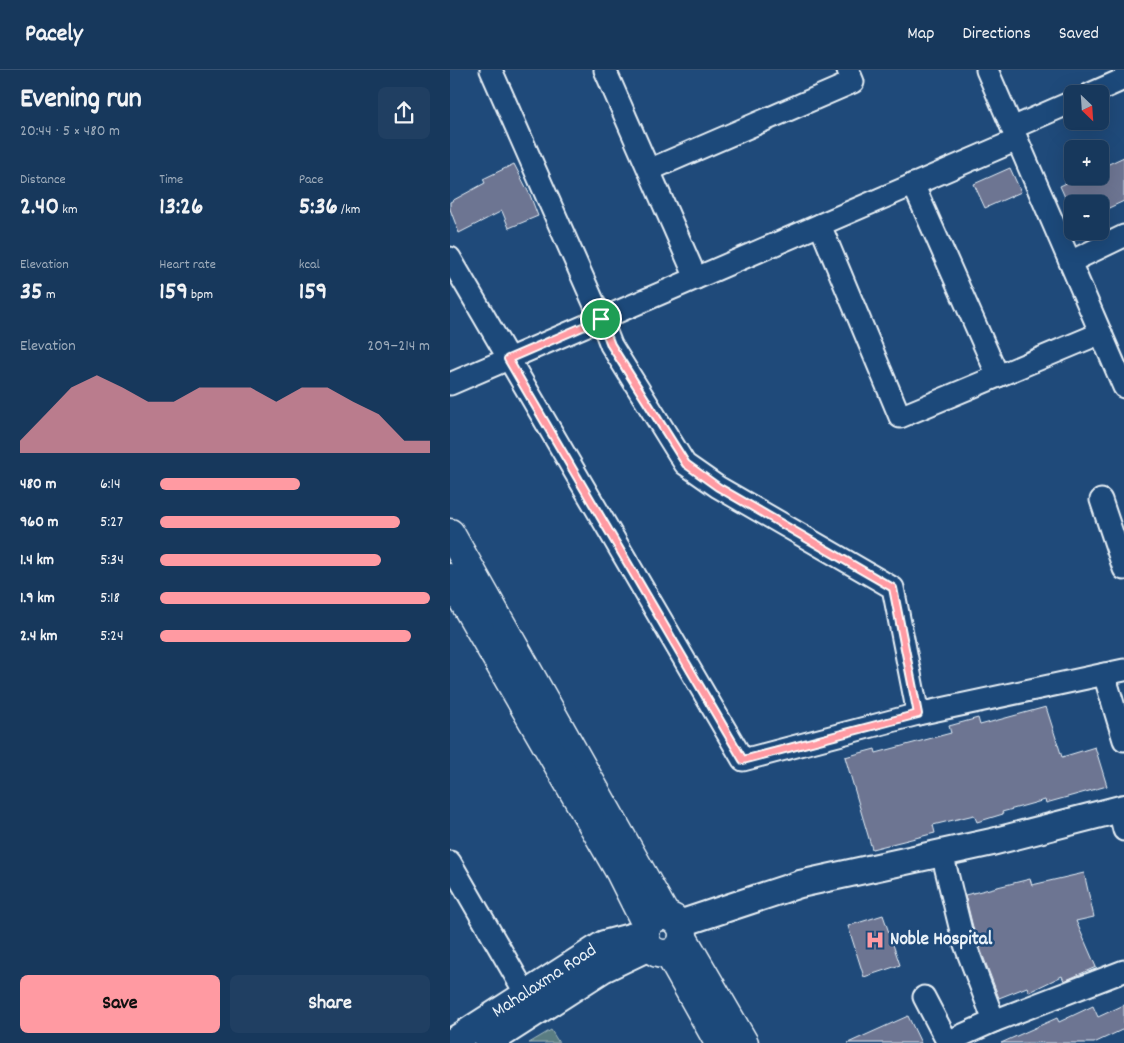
<!DOCTYPE html>
<meta charset="utf-8">
<style>
:root{--surface:#17385c;--page:#203f62;--text:#f1f3f6;--muted:#9eacbb;--line:#365272;--accent:#ff9aa2}
body{margin:0;font-family:Dekko,sans-serif;background:var(--page);color:var(--text);height:100vh;display:flex;flex-direction:column;font-size:19px;white-space:nowrap}
*{box-sizing:border-box;margin:0}
p{font-size:16px;color:var(--muted)}
.icon{flex:none;width:28px;height:28px;fill:none;stroke:currentColor;stroke-width:2;stroke-linecap:round;stroke-linejoin:round}
.map{position:relative;flex:1;overflow:hidden}
.sheet{display:flex;flex-direction:column;background:var(--surface);width:450px}
.sheet>*{flex:none}
.needle{width:32px;rotate:155deg}
.buttons{position:absolute;left:614px;top:15px;display:grid;gap:10px}
.buttons a{display:grid;place-items:center;width:45px;height:45px;border-radius:8px;background:var(--surface);box-shadow:0 5px 20px #0002,0 0 0 1px var(--line);font-size:25px}
.pin{position:absolute;display:grid;place-items:center;width:42px;height:42px;color:#fff;margin:-21px;border:2px solid #fff;border-radius:50%;box-shadow:0 1px 5px #0007}
.round{display:grid;place-items:center;flex:none;width:52px;height:52px;border-radius:8px;background:var(--page)}
.head{display:flex;align-items:center;justify-content:space-between;height:85px;padding:0 20px}
h1{font-size:28px;font-weight:800;line-height:38px}
.stats{display:grid;grid-template-columns:repeat(3,1fr);gap:8px;height:85px;padding:5px 20px}
.stats div{display:grid;align-content:center}
.stats b{font-size:25px;font-weight:800}
.stats small{font-size:14px;font-weight:400}
.stats p{font-size:14px}
.chart{height:140px;padding:10px 20px}
.chart p{display:flex;justify-content:space-between}
.chart svg{width:100%;height:90px;margin-top:5px;fill:var(--accent);opacity:.7}
.cta{display:flex;gap:10px;margin-top:auto;padding:10px 20px}
.cta a{flex:1;height:58px;border-radius:8px;background:var(--accent);color:#111;font-size:20px;font-weight:800;line-height:58px;text-align:center}
.cta a+a{background:var(--page);color:var(--text)}
ul{padding:0 20px;list-style:none;font-size:16px}
li{display:grid;grid-template-columns:80px 60px 1fr;align-items:center;height:38px}
li i{height:12px;border-radius:6px;background:var(--accent)}
header{display:flex;align-items:center;gap:30px;box-sizing:border-box;height:70px;padding:0 25px;background:var(--surface);border-bottom:1px solid var(--line)}
header strong{font-size:24px}
nav{display:flex;gap:28px;margin-inline-start:auto;font-size:18px}
main{display:flex;flex:1;min-height:0}
.map>svg:first-child{display:block}
.green{fill:#5a7d82;stroke:#a1b7bd}
.building{fill:#6d7492;stroke:#e8f1f8}
.lines{fill:none;stroke-linecap:round;stroke-linejoin:round}
.minor-casing{stroke:#e8f1f8;stroke-width:25}
.tertiary-casing{stroke:#e8f1f8;stroke-width:30}
.secondary-casing{stroke:#e8f1f8;stroke-width:31}
.minor{stroke:#1f4a7a;stroke-width:21}
.tertiary{stroke:#1f4a7a;stroke-width:26}
.secondary{stroke:#1f4a7a;stroke-width:28}
.route-casing{stroke:#fff;stroke-width:10}
.route{stroke:#ff9aa2;stroke-width:6}
.labels{text-anchor:middle;dominant-baseline:central;stroke-width:5;stroke-linejoin:round;paint-order:stroke}
.poi-label{font-size:19px;font-weight:bold;fill:#e8f1f8;stroke:#1f4a7a;text-anchor:start}
.street-label{font-size:19px;fill:#e8f1f8;stroke:#1f4a7a}
</style>
<header>
<strong>Pacely</strong>
<nav><a>Map</a><a>Directions</a><a>Saved</a></nav>
</header>
<main>
<section class="sheet">
<div class="head"><div><h1>Evening run</h1><p>20:44 · 5 × 480 m</p></div><a class="round"><svg class="icon" aria-label="share" viewBox="0 0 24 24"><path d="M12 15V3M7 8l5-5 5 5M5 13v7h14v-7"/></svg></a></div>
<div class="stats">
<div><p>Distance</p><b>2.40<small> km</small></b></div>
<div><p>Time</p><b>13:26</b></div>
<div><p>Pace</p><b>5:36<small> /km</small></b></div>
</div>
<div class="stats">
<div><p>Elevation</p><b>35<small> m</small></b></div>
<div><p>Heart rate</p><b>159<small> bpm</small></b></div>
<div><p>kcal</p><b>159</b></div>
</div>
<div class="chart"><p><span>Elevation</span>209–214 m</p>
<svg viewBox="0 0 160 44" preserveAspectRatio="none"><path d="M0 44V38L10 25L20 12L30 6L40 12L50 19L60 19L70 12L80 12L90 12L100 19L110 12L120 12L130 19L140 25L150 38L160 38V44z"/></svg>
</div>
<ul>
<li><b>480 m</b>6:14<i style="width:52%"></i></li>
<li><b>960 m</b>5:27<i style="width:89%"></i></li>
<li><b>1.4 km</b>5:34<i style="width:82%"></i></li>
<li><b>1.9 km</b>5:18<i style="width:100%"></i></li>
<li><b>2.4 km</b>5:24<i style="width:93%"></i></li>
</ul>
<div class="cta"><a>Save</a><a>Share</a></div>
</section>
<div class="map">
<svg width="674" height="973" viewBox="0 0 674 973">
<rect width="100%" height="100%" fill="#1f4a7a"/>
<filter id="ink" filterUnits="userSpaceOnUse"><feTurbulence type="fractalNoise" baseFrequency=".02" numOctaves="2"/><feDisplacementMap in="SourceGraphic" scale="10" xChannelSelector="R" yChannelSelector="G"/><feConvolveMatrix kernelMatrix="1 2 1 2 8 2 1 2 1" color-interpolation-filters="sRGB"/></filter>
<g filter="url(#ink)">
<polygon class="green" points="101,960 109,973 79,973"/>
<g class="building">
<polygon points="674,87 674,131 650,142 650,134 618,134 610,116 632,106 650,106 650,98"/>
<polygon points="64,94 80,125 88,146 59,158 52,141 9,163 0,139 0,132 35,113 33,109"/>
<polygon points="560,98 571,122 535,138 524,114"/>
<polygon points="596,637 612,687 645,677 657,716 596,733 595,730 552,742 553,744 527,752 524,745 483,755 485,763 422,779 395,687 425,679 426,683 501,663 499,656 528,648 530,655"/>
<polygon points="634,803 644,847 626,851 646,897 614,911 612,906 579,922 577,917 549,928 525,865 515,825 580,809 582,815"/>
<polygon points="433,845 450,895 414,907 398,856"/>
<polygon points="674,935 674,959 644,973 551,973 607,948 609,952 643,936 648,947"/>
<polygon points="458,946 471,973 398,973"/>
</g>
<g class="lines">
<g class="minor-casing">
<g id="minor">
<polyline points="41,0 151,249 161,275 235,394 268,417 443,518 468,644"/>
<polyline points="155,0 246,208"/>
<polyline points="537,0 674,317"/>
<polyline points="640,24 674,9"/>
<polyline points="562,58 622,32"/>
<polyline points="199,100 403,12 398,0"/>
<polyline points="463,114 548,306"/>
<polyline points="370,155 450,347 651,263"/>
<polyline points="0,188 293,690 468,644 674,600"/>
<polyline points="620,192 674,166"/>
<polyline points="0,314 567,70"/>
<polyline points="651,430 674,499"/>
<polyline points="654,604 674,670"/>
<polyline points="669,739 674,760"/>
<polyline points="492,783 513,869 544,951"/>
<polyline points="0,792 84,938"/>
<polyline points="474,927 498,973"/>
<polyline points="497,972 544,951 674,901"/>
</g>
</g>
<g class="tertiary-casing">
<g id="tertiary">
<polyline points="229,854 350,814 542,772 674,738"/>
<polyline points="0,973 154,874 195,863"/>
<polyline points="38,973 153,899 199,877"/>
</g>
</g>
<g class="secondary-casing">
<g id="secondary">
<polyline points="0,463 216,846"/>
<polyline points="0,508 170,802 197,856"/>
<circle cx="214" cy="865" r="19"/>
<polyline points="233,868 294,973"/>
<polyline points="219,884 269,973"/>
</g>
</g>
<use href="#minor" class="minor"/>
<use href="#tertiary" class="tertiary"/>
<use href="#secondary" class="secondary"/>
</g>
</g>
<g class="lines" filter="url(#ink)">
<g class="route-casing">
<polygon id="route" points="151,249 161,275 236,394 268,417 443,518 468,644 293,690 58,289"/>
</g>
<use href="#route" class="route"/>
</g>
<defs>
<g id="hospital-bare" transform="scale(1.5)"><path d="M-5-5h3v3.5h4V-5h3V5h-3V1.5h-4V5h-3Z" fill="#ff9aa2" stroke="#1f4a7a" stroke-width="2.5" paint-order="stroke"/></g>
</defs>
<g fill-rule="evenodd">
<use href="#hospital-bare" x="425" y="870"/>
</g>
<g class="labels">
<g class="poi-label">
<text x="440" y="870">Noble Hospital</text>
</g>
<g class="street-label">
<text transform="translate(95 912) rotate(-33)">Mahalaxma Road</text>
</g>
</g>
</svg>
<div class="buttons">
<a><svg class="needle" viewBox="-14 -14 28 28"><path d="M0-13l5 13h-10z" fill="#e53935"/><path d="M0 13l5-13h-10z" fill="#9eacbb"/></svg></a>
<a>+</a>
<a>−</a>
</div>
<div class="pin" style="left:151px;top:249px;background:#1e9e55"><svg class="icon" aria-label="arrive" viewBox="0 0 24 24"><path d="M6 21V4h12l-3 4 3 4H6"/></svg></div>
</div>
</main>
